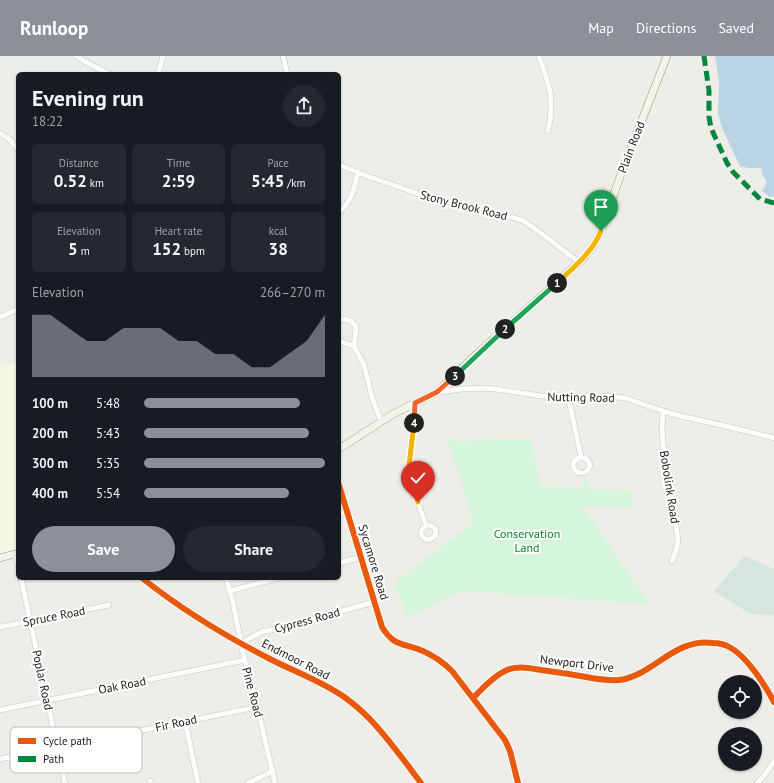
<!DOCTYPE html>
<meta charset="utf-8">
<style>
:root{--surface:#171b24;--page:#242831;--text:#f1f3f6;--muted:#9ea1a6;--accent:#8c9099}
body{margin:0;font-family:"PT Sans",sans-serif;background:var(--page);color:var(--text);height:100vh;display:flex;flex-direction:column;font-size:15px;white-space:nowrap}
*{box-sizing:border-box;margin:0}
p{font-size:13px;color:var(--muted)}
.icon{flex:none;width:22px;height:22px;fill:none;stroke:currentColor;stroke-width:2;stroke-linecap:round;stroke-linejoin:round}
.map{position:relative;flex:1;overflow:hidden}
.sheet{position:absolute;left:16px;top:16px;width:325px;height:508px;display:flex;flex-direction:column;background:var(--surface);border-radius:6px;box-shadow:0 1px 3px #0004}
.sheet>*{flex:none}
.controls{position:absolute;left:718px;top:619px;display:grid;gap:8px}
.controls a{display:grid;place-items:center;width:44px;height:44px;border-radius:50%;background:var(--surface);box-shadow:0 1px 3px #0004;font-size:20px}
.pin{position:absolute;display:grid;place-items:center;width:34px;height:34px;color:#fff;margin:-41px -17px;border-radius:50% 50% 50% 0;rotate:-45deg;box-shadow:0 0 4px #0007}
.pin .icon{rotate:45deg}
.km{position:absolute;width:20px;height:20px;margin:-10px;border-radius:50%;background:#222;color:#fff;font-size:11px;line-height:20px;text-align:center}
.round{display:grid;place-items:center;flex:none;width:42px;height:42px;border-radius:21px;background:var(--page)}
.summary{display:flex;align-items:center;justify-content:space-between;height:68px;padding:0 16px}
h1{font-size:22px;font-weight:600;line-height:30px}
.metrics{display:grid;grid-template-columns:repeat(3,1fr);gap:6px;height:68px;padding:4px 16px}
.metrics div{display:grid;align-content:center;border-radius:6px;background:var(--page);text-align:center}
.metrics b{font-size:17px;font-weight:600}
.metrics small{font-size:11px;font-weight:400}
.metrics p{font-size:11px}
.chart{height:112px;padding:8px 16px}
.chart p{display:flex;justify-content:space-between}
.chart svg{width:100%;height:72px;margin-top:4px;fill:var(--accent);opacity:.7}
.button{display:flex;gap:8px;margin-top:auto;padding:8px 16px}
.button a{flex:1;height:46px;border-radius:24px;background:var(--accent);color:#fff;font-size:16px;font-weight:600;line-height:46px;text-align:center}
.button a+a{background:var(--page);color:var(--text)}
ul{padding:0 16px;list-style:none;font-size:13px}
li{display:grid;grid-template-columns:64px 48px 1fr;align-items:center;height:30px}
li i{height:10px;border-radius:5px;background:var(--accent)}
header{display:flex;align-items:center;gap:24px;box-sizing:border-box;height:56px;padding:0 20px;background:var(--accent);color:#fff}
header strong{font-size:19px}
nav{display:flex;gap:22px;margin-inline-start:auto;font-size:14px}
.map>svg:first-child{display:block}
.education{fill:#f5f7e4}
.wetland{fill:#d5e6df}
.park{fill:#d5f6da}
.water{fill:#bad4e3}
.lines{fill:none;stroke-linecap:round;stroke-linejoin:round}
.street-casing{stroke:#c7c6c4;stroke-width:6}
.secondary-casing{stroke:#93997f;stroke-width:8}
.street{stroke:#fcfcfc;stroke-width:5}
.secondary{stroke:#f2f4eb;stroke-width:7}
.quiet{stroke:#00873e;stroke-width:5;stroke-dasharray:10 5;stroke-linecap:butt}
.cycleway-casing{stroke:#fff;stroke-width:8}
.cycleway{stroke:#e8590c;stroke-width:6}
.split-1-casing{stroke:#fff;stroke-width:8}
.split-2-casing{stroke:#fff;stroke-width:8}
.split-3-casing{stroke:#fff;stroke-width:8}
.split-4-casing{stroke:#fff;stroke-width:8}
.split-5-casing{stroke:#fff;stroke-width:8}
.split-1{stroke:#f5b400;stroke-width:5}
.split-2{stroke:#22a559;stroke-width:5}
.split-3{stroke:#22a559;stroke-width:5}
.split-4{stroke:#f0652b;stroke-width:5}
.split-5{stroke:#f5b400;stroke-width:5}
.labels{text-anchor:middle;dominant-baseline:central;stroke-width:4;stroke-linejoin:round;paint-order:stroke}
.street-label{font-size:12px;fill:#202020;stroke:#fff}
.park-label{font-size:12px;fill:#058725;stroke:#fff}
.key{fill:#fff;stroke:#bcbcbc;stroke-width:1}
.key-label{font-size:11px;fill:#202020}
</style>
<header>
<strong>Runloop</strong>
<nav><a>Map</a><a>Directions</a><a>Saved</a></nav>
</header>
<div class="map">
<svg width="774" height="727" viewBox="0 0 774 727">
<rect width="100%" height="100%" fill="#eeede8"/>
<polygon class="education" points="18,304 18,492 0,498 0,313"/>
<polygon class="wetland" points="744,500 774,513 774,560 773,559 750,558 714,535"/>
<polygon class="park" points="446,381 460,386 490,383 531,383 540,430 582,433 586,420 589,433 631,434 634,452 582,450 650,548 463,535 406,562 395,526 473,467 460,422"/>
<polygon class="water" points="715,0 774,0 774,140 770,141 762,135 767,126 762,118 761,112 748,112 740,110 722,72 718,58 719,25"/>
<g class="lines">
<g class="street-casing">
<g id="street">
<polyline points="76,0 84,5 109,18"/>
<polyline points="283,0 287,18"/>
<path d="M539,0C544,16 552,33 551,50C551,58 550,67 548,75"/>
<polyline points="158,18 163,0"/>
<polyline points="0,77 9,83 18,93"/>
<polyline points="339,109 367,120 434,143 509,160 524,165 546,181 572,201 580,206"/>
<path d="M339,156C351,147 355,131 358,116"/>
<polyline points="0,261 18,253"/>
<polyline points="339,264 343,263 349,264 354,268 356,271 356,274 354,290 364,309 372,342 381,365"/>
<polyline points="339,285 354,290"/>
<polyline points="438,336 462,333 481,332 495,333 541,340 608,340 625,342 663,355 680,360 730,371 774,382"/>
<path d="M568,340L581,401C562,407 582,426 589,412C592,406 586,402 581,401"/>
<path d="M415,347C415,368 409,388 409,409C409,428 420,451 426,469C422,472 418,478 424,482C435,489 443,468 426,469"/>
<polyline points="663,355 662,374 663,387 678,483 677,492 672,505"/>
<path d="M339,429L382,571C394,591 404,587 423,595C434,600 444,607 452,615L505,684L510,695L518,727"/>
<polyline points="339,458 347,456"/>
<polyline points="15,498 18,510"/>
<polyline points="339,507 361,501"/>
<polyline points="21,522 65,727"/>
<path d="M142,522C181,553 225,580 270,603C295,616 324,626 347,643C370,660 386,681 403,703C409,711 415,719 421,727"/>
<polyline points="226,522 233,546 243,598 256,645 275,727"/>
<polyline points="229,535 279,522"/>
<polyline points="0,571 109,549"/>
<polyline points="241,587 261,576 285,571 374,546"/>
<path d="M473,642C482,633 492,621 505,615C516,609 529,612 541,614C556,616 571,618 586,621C597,623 608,625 619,624C653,620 675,581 713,587C719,587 726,589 731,592C747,601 765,629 774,646"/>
<polyline points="0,654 245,604"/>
<polyline points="185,665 198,727"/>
<polyline points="0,703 257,651"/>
<polyline points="150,725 151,727"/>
<polyline points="248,727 273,715"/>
<polyline points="757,727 764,720 774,705"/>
</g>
</g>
<g class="secondary-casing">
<g id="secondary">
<polyline points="339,393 393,358 437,336 478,297 584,202 594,189 601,175 622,115 667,0"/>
<polyline points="0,502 18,497"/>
</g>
</g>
<use href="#street" class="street"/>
<use href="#secondary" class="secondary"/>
<polyline class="quiet" points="704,0 709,35 709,61 711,72 727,107 733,116 760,143 774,147"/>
<g class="cycleway-casing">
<g id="cycleway">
<path d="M339,429L382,571C394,591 404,587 423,595C434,600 444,607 452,615L505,684L510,695L518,727"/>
<path d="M142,522C181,553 225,580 270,603C295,616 324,626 347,643C370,660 386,681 403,703C409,711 415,719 421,727"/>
<path d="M473,642C482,633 492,621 505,615C516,609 529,612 541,614C556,616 571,618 586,621C597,623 608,625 619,624C653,620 675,581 713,587C719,587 726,589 731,592C747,601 765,629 774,646"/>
</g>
</g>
<use href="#cycleway" class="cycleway"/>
</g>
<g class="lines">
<g class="split-1-casing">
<path id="split-1" d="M557,227C574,211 592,197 601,175"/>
</g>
<g class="split-2-casing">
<polyline id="split-2" points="505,273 557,227"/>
</g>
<g class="split-3-casing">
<polyline id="split-3" points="455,320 505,273"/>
</g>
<g class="split-4-casing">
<polyline id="split-4" points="414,367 415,347 437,336 455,320"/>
</g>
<g class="split-5-casing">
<polyline id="split-5" points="414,367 409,410 409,416 418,446"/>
</g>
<use href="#split-1" class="split-1"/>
<use href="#split-2" class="split-2"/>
<use href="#split-3" class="split-3"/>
<use href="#split-4" class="split-4"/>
<use href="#split-5" class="split-5"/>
</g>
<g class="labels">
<g class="street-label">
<text transform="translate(631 91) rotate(-69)">Plain Road</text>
<text transform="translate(464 149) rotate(14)">Stony Brook Road</text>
<text transform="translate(581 341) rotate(1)">Nutting Road</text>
<text transform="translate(670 431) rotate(81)">Bobolink Road</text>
<text transform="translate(374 506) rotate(73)">Sycamore Road</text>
<text transform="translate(54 560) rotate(-11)">Spruce Road</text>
<text transform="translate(307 564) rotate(-15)">Cypress Road</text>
<text transform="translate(296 603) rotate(27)">Endmoor Road</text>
<text transform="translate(577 607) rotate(7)">Newport Drive</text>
<text transform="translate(43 624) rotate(78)">Poplar Road</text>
<text transform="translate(122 629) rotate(-11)">Oak Road</text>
<text transform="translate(253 636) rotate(75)">Pine Road</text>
<text transform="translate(176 667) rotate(-12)">Fir Road</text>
</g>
<g class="park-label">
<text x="527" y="477">Conservation<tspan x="527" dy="14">Land</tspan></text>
</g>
</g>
<rect x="10" y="671" width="132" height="46" rx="6" class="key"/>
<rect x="18" y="682" width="18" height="6" fill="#e8590c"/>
<rect x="18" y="700" width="18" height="6" fill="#00873e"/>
<g class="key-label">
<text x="43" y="689">Cycle path</text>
<text x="43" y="707">Path</text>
</g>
</svg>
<div class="controls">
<a><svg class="icon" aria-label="locate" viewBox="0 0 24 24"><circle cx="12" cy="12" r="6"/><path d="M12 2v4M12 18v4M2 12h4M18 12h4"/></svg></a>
<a><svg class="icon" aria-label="layers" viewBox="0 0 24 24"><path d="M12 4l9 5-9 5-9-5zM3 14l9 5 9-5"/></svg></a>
</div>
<div class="pin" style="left:601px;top:175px;background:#1e9e55"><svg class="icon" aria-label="arrive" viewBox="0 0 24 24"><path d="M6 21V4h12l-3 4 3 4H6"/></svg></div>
<div class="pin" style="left:418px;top:446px;background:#d93025"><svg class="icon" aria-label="check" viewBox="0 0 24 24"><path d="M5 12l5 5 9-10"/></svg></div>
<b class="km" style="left:557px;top:227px">1</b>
<b class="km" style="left:505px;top:273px">2</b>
<b class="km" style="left:455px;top:320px">3</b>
<b class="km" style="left:414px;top:367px">4</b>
<section class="sheet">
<div class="summary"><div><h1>Evening run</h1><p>18:22</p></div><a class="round"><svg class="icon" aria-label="share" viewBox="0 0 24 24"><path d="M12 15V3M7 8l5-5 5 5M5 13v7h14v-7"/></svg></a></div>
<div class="metrics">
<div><p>Distance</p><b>0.52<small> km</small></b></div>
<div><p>Time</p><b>2:59</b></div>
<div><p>Pace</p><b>5:45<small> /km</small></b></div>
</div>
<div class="metrics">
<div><p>Elevation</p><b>5<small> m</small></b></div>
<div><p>Heart rate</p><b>152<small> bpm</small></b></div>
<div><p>kcal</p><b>38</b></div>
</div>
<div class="chart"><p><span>Elevation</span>266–270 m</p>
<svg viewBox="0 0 160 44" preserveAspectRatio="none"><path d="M0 44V6L10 6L20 14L30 22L40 22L50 14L60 14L70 14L80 22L90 22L100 30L110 30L120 38L130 38L140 30L150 22L160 6V44z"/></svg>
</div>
<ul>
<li><b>100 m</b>5:48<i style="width:86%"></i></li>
<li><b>200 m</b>5:43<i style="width:91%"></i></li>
<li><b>300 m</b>5:35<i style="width:100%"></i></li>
<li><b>400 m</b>5:54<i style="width:80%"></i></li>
</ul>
<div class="button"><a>Save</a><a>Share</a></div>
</section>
</div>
